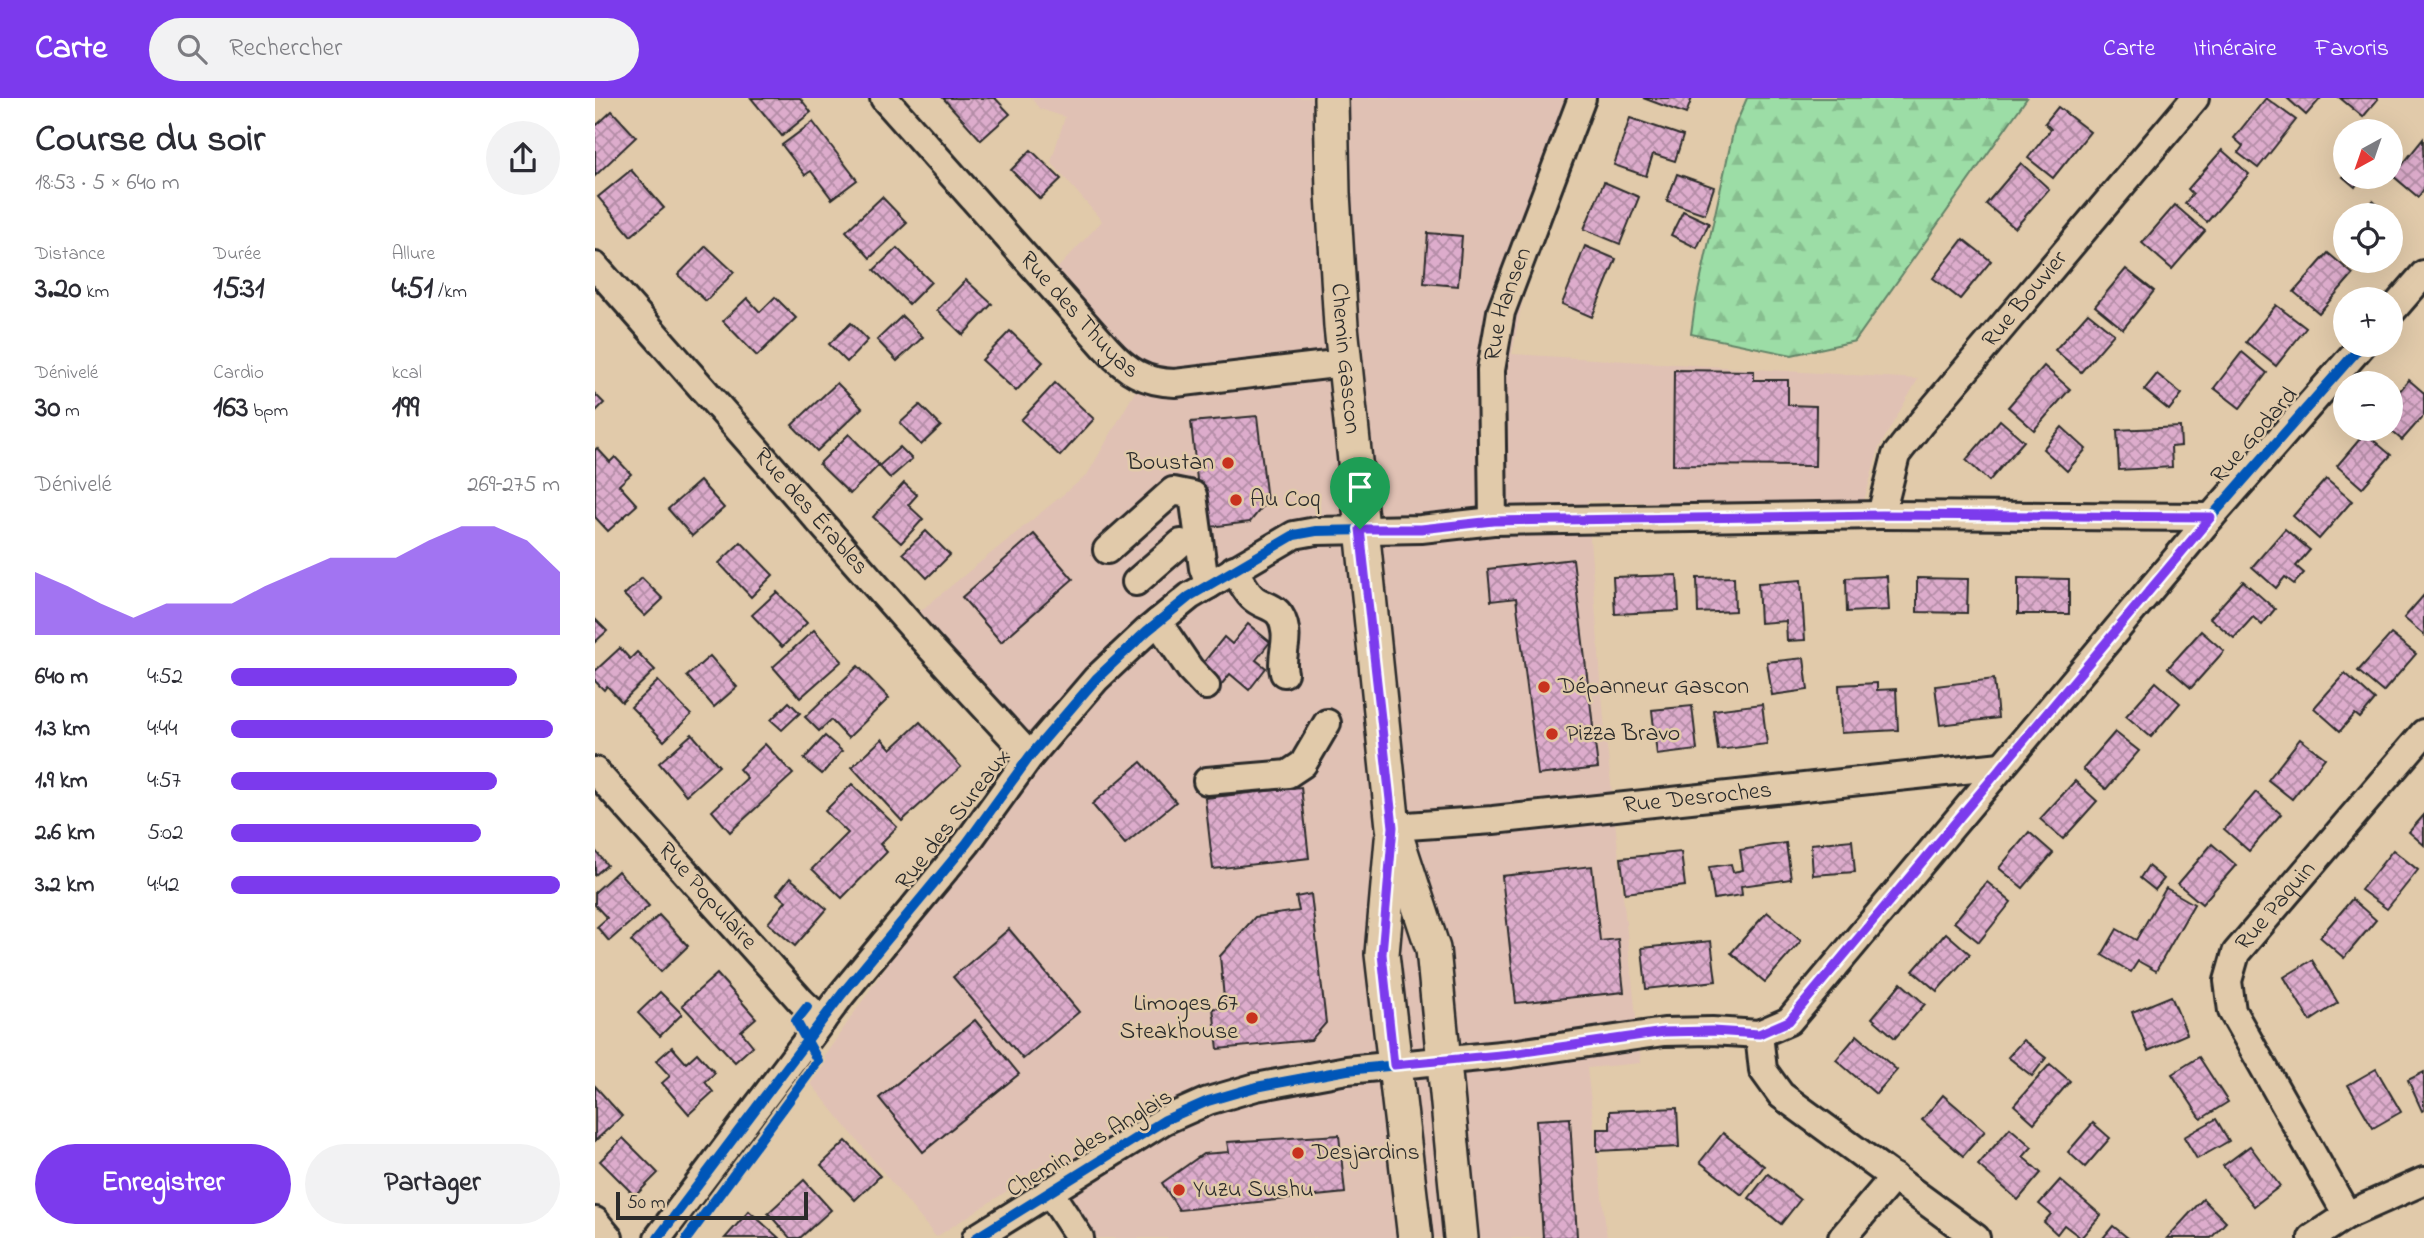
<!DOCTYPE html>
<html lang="fr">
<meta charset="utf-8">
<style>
:root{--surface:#fff;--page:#f2f2f3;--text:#2b2b33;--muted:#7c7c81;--accent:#7c3aed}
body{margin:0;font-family:"Indie Flower",sans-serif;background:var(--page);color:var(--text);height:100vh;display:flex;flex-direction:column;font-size:26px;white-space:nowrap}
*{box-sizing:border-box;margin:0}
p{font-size:23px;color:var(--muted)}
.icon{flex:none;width:38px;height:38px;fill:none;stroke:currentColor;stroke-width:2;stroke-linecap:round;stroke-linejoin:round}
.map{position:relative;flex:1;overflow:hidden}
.sheet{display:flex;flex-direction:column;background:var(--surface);width:595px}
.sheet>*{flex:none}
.needle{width:46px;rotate:220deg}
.tools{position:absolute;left:1738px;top:21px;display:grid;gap:14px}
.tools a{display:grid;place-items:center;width:70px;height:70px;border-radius:50%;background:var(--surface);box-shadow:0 7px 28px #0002;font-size:35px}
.scale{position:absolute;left:21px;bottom:18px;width:192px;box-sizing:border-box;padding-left:7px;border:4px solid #2b2b2b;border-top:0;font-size:19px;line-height:24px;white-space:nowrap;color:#2b2b2b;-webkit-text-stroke:5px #e1caaa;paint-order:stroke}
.pin{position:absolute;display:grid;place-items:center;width:60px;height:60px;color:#fff;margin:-72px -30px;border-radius:50% 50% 50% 0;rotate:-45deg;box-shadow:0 0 7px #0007}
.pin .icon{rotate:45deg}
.round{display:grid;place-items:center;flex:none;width:74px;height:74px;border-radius:37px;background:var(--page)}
.summary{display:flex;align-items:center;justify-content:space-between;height:119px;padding:0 35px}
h1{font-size:38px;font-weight:800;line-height:52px}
.figures{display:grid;grid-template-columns:repeat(3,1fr);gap:10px;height:119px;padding:7px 35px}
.figures div{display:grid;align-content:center}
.figures b{font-size:30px;font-weight:800}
.figures small{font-size:19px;font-weight:400}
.figures p{font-size:19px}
.chart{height:196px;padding:14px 35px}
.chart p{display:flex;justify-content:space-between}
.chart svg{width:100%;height:126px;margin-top:7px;fill:var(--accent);opacity:.7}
.action{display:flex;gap:14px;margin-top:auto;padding:14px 35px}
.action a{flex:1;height:80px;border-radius:42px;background:var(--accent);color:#fff;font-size:28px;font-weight:800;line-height:80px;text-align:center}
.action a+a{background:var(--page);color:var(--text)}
ul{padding:0 35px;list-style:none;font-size:23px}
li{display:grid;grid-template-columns:112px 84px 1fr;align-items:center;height:52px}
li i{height:18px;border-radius:9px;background:var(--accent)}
header{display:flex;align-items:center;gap:42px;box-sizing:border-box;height:98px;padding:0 35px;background:var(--accent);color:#fff}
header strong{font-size:33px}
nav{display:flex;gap:38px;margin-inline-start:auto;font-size:24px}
.search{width:490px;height:63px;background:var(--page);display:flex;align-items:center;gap:18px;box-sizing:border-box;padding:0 24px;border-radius:38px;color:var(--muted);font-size:26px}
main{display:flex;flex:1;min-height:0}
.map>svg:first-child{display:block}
.built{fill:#e0c1b4}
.forest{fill:url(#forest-firs);stroke:#648468;stroke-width:2}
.building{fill:url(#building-cross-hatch);stroke:#2b2b2b;stroke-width:2}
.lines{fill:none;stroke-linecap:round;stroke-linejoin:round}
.minor-casing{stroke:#2b2b2b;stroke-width:32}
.major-casing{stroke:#2b2b2b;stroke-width:38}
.minor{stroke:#e1caaa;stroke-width:26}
.major{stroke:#e1caaa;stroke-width:33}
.cycleway-casing{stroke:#e1caaa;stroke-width:15}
.cycleway{stroke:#0057b8;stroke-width:10}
.route-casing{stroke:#fff;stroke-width:14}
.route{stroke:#7c3aed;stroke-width:9}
.poi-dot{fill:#c8321e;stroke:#e1caaa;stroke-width:2.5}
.labels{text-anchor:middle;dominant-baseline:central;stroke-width:5;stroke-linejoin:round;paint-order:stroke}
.street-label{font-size:24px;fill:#2b2b2b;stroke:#e1caaa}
.poi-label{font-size:24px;fill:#2b2b2b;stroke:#e1caaa;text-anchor:start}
</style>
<header>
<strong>Carte</strong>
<div class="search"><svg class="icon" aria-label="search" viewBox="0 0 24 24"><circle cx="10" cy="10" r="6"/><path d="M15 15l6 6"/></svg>Rechercher</div>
<nav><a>Carte</a><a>Itinéraire</a><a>Favoris</a></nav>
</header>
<main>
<section class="sheet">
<div class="summary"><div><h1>Course du soir</h1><p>18:53 · 5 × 640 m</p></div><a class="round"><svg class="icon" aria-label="share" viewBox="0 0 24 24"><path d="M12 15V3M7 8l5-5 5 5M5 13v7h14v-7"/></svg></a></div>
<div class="figures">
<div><p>Distance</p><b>3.20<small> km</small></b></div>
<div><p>Durée</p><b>15:31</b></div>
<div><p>Allure</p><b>4:51<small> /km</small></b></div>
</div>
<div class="figures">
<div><p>Dénivelé</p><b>30<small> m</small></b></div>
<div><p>Cardio</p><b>163<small> bpm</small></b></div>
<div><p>kcal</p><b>199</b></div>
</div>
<div class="chart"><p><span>Dénivelé</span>269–275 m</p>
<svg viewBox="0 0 160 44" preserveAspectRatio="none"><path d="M0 44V22L10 27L20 33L30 38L40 33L50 33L60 33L70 27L80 22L90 17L100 17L110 17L120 11L130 6L140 6L150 11L160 22V44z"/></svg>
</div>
<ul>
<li><b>640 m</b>4:52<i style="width:87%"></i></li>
<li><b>1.3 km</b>4:44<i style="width:98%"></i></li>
<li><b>1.9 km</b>4:57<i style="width:81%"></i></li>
<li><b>2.6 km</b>5:02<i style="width:76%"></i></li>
<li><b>3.2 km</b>4:42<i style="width:100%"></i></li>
</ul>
<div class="action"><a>Enregistrer</a><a>Partager</a></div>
</section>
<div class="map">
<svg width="1829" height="1140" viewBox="0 0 1829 1140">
<defs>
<pattern id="forest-firs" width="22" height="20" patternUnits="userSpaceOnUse" patternTransform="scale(1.75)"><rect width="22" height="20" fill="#9cdda6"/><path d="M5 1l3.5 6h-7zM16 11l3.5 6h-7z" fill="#87be8f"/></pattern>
<pattern id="building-cross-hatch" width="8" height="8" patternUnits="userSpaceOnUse" patternTransform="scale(1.75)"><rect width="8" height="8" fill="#ddaccc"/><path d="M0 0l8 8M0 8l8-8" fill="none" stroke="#b38ca6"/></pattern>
</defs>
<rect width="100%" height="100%" fill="#e1caaa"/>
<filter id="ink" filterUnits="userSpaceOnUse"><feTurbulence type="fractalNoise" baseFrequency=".0143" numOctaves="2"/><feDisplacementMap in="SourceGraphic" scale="14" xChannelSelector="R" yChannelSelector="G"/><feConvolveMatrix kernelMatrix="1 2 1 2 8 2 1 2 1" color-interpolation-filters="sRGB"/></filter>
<g filter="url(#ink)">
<polygon class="built" points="436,0 998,0 927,205 917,256 1323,281 1284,350 1267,410 992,403 1009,621 1046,965 992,970 1012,1140 498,1140 457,1064 341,1139 213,982 435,659 318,519 492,377 549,278 458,175 507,123 456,64 470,19 445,11"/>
<polygon class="forest" points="1152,0 1432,0 1260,243 1197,257 1096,236 1100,207 1139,30"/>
<g class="building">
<polygon points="156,0 205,0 216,14 187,38"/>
<polygon points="348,0 400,0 415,16 386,42"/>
<polygon points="1048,0 1097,0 1091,16"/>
<polygon points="1671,0 1701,22 1663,70 1643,55 1648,48 1639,40"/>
<polygon points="1692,0 1726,0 1711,17"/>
<polygon points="1745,0 1782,0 1783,1 1768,19"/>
<polygon points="1463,9 1495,34 1458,80 1433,60 1456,31 1450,25"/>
<polygon points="17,13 41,39 0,78 0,24 2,27"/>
<polygon points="1035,20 1088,38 1080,63 1058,56 1051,78 1019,67"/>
<polygon points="218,24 262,82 237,101 216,73 210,77 187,47"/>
<polygon points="1828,41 1829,91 1823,99 1798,78"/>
<polygon points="436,52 466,81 445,101 416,72"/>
<polygon points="1627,52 1654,76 1612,124 1590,105 1598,96 1593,91"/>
<polygon points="1426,65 1454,91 1420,130 1391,106"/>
<polygon points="36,72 69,110 36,138 3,99"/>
<polygon points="1082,76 1119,89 1110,116 1072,103"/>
<polygon points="1750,77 1750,79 1767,79 1760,89 1748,79"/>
<polygon points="1009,84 1044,99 1025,146 989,131"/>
<polygon points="287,99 312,125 275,160 251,133"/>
<polygon points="1778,103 1794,117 1765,117"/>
<polygon points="1580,107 1610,133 1577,171 1547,145"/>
<polygon points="1088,113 1114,125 1102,150 1076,137"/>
<polygon points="1796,119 1803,126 1796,135"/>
<polygon points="833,135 867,138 863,188 829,185"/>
<polygon points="1368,141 1396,163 1365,201 1338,180"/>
<polygon points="111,148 139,174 111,203 83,177"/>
<polygon points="990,148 1021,161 997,219 967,206"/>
<polygon points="302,150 336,184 314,206 279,172"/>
<polygon points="1733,155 1758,176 1724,215 1699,194"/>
<polygon points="1531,171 1559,193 1528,231 1500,208"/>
<polygon points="371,182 397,206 368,237 342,212"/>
<polygon points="180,199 201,220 162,258 128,223 152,200 165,214"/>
<polygon points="1681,207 1711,230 1681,268 1651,244"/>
<polygon points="1493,215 1519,236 1486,274 1460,252"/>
<polygon points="307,218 328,239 302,263 282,242"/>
<polygon points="256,225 273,242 252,264 234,246"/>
<polygon points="415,233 448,264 421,293 387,262"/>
<polygon points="1647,254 1672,275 1645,310 1619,290"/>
<polygon points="1449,268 1475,291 1439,332 1413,309"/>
<polygon points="1079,272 1159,273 1159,282 1193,282 1193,307 1221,308 1220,368 1078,367"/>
<polygon points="1562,276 1587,296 1574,312 1549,292"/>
<polygon points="1814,282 1829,295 1829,317 1807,342 1794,331 1796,303"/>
<polygon points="242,285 267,310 222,353 197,327"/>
<polygon points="460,285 499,321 465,358 426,322"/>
<polygon points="0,296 9,305 0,314"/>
<polygon points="325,307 346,328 326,347 305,325"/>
<polygon points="662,318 672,403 655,424 607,430 596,324"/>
<polygon points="1405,322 1429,343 1394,383 1371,362"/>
<polygon points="1467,329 1491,351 1472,373 1448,351"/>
<polygon points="1585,329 1586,348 1576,349 1577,369 1524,372 1522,332"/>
<polygon points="1770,335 1796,357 1767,390 1742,368"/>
<polygon points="254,336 284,367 255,396 224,366"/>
<polygon points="305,349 317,361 295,380 284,368"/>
<polygon points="2,350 15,364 20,359 36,376 24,387 42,407 13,433 0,419 0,352"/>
<polygon points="1731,381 1757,403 1724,441 1698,418"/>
<polygon points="105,383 129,410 97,438 73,411"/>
<polygon points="309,385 322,397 313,407 328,421 306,445 278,419"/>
<polygon points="1690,431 1715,452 1701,468 1709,475 1699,486 1690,479 1681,490 1657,469"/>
<polygon points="331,433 355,457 332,480 308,455"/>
<polygon points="439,436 478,481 406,544 367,499"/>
<polygon points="146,444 178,477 156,499 124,465"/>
<polygon points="978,461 1003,670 943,677 921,500 896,503 893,471"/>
<polygon points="1082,477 1084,513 1020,516 1018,479"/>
<polygon points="1292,478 1294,512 1252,514 1251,480"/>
<polygon points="1139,479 1140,513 1103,515 1102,480"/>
<polygon points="47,480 68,501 50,518 29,497"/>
<polygon points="1322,480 1373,481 1372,515 1322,514"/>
<polygon points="1423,480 1474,481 1474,516 1423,516"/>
<polygon points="1206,482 1210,542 1192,543 1191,523 1165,525 1163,485"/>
<polygon points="1648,483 1680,511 1667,527 1658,519 1639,540 1615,520"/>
<polygon points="182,494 212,525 187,549 157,517"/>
<polygon points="1829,497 1829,537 1809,520"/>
<polygon points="0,521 12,533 0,544"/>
<polygon points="653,526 675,544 661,562 671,570 654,592 635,576 626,587 604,570 629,539 637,546"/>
<polygon points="219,532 247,563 205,600 178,569"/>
<polygon points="1606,533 1629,553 1596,590 1573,570"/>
<polygon points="1796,536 1821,556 1788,594 1763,573"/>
<polygon points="25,550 35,561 42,554 60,572 27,604 12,588 9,592 0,583 0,573"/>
<polygon points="115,558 142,589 119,609 92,578"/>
<polygon points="1209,560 1213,592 1177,597 1172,564"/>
<polygon points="263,568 294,600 253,640 236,622 224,633 210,619"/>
<polygon points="1750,575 1780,602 1765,620 1760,616 1745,633 1719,610"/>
<polygon points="1399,581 1403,620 1345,627 1340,588"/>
<polygon points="63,583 96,617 69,643 36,609"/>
<polygon points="1561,584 1585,605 1556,639 1531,618"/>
<polygon points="1282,585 1282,592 1301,591 1303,632 1246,635 1244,587"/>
<polygon points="194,604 205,615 187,632 176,622"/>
<polygon points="1167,606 1172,646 1123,652 1118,612"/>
<polygon points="1097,608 1102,652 1062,657 1057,612"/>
<polygon points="325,624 366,669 307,723 257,669 287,641 296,651"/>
<polygon points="1520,634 1544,653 1511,691 1488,671"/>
<polygon points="97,636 124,668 91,697 64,665"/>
<polygon points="230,638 247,653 227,676 209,661"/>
<polygon points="1705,641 1730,660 1697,701 1673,682"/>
<polygon points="170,646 198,676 135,734 117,713 152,680 144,671"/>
<polygon points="546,664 581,704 530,746 497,706"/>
<polygon points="1480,683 1502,703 1468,741 1445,721"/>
<polygon points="257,686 302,729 285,746 292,754 247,800 217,771 253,735 230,713"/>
<polygon points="706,689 714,760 618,771 610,700"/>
<polygon points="1661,694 1686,716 1654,753 1629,731"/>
<polygon points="1829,717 1829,747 1814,734"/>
<polygon points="1434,734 1458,755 1428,790 1404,770"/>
<polygon points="1257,742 1260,774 1218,777 1216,746"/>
<polygon points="1191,745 1196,781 1146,788 1147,797 1119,801 1114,769 1136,766 1138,774 1148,772 1145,752"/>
<polygon points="1617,746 1641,767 1607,806 1583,786"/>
<polygon points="0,752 12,767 0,777"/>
<polygon points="1798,752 1823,772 1792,811 1766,792"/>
<polygon points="1086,754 1090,788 1030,795 1026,760"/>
<polygon points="997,768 1005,843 1023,841 1029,894 921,905 907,778"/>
<polygon points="1553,768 1569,781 1560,792 1545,780"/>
<polygon points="23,773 54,808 14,843 2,829 12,820 0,807 0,794"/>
<polygon points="195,780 232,811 200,848 173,825 191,803 182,796"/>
<polygon points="1392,784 1416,804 1384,844 1359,824"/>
<polygon points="1571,790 1599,806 1561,873 1543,863 1536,874 1507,857 1522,831 1541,842"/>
<polygon points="716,796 731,925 716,942 623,951 618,910 630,911 625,858 660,819 704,813 701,799"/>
<polygon points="1757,801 1781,822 1749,860 1725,839"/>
<polygon points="1172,814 1206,843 1170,884 1136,855"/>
<polygon points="64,817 93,848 66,874 36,843"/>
<polygon points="414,831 484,914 428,961 358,879"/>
<polygon points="1351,835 1375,856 1342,893 1318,873"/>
<polygon points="1116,843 1121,883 1051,891 1047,850"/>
<polygon points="1717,862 1743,905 1715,923 1689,879"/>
<polygon points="122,876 161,920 146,933 158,948 140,964 87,907"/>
<polygon points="1306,885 1330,906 1300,940 1277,920"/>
<polygon points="65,894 87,916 65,938 43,915"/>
<polygon points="1576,898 1592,936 1553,953 1537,914"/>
<polygon points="380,922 424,976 328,1054 284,1000"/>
<polygon points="1262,937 1302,972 1281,996 1241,962"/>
<polygon points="1428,942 1451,960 1437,978 1413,959"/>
<polygon points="77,949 91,965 102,955 120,975 110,984 118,994 94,1016 67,985 75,978 61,963"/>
<polygon points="1604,959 1633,1004 1606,1021 1577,976"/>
<polygon points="1455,966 1475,983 1439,1025 1419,1007"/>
<polygon points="1781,971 1806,1014 1778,1030 1753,987"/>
<polygon points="1829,974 1829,1012 1827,1013 1813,982"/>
<polygon points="0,988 27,1018 0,1043"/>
<polygon points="1348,997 1390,1033 1368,1058 1327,1022"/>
<polygon points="1082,1010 1084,1049 1002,1053 1002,1031 1015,1031 1015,1013"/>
<polygon points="975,1020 982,1139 948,1140 941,1022"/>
<polygon points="1621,1021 1634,1043 1602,1061 1589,1039"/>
<polygon points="1498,1025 1515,1040 1490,1069 1473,1054"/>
<polygon points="1415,1030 1437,1049 1428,1059 1446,1075 1423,1102 1383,1067"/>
<polygon points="1128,1035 1169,1068 1147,1097 1105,1064"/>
<polygon points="744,1037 750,1095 584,1112 567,1085 608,1056 634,1054 632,1044"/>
<polygon points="28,1040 63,1075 40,1098 5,1063"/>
<polygon points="251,1043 285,1078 260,1102 226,1067"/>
<polygon points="1655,1048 1685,1088 1659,1108 1628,1068"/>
<polygon points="1173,1076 1205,1102 1186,1126 1154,1100"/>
<polygon points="209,1082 236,1112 205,1140 195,1140 173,1115"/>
<polygon points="1465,1082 1506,1117 1486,1140 1469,1127 1462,1136 1449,1124 1456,1116 1444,1106"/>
<polygon points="1608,1101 1631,1124 1616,1140 1572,1140"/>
<polygon points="154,1113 184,1140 130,1140"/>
<polygon points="1518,1128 1533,1140 1508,1140"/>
</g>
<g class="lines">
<g class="minor-casing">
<g id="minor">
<path id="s1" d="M289,0L512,251C532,273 549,284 580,285L749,265"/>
<path id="s2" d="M0,168L333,547L435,658"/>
<polyline points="1796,214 1829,176"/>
<path id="s3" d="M1286,417L1301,357L1326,325L1600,0"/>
<path id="s4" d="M898,423L896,272L906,214L987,0"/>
<polyline points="512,452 578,393 598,397 608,470 614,487"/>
<path d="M639,471C644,480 650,492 657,499C669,511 686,505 690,532C693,546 685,560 689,575"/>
<polyline points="541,484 586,445"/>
<polyline points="563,524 595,571 611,588"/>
<path id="s5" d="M0,673L206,903L227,923"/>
<polyline points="612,683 693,676 708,666 732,625"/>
<path id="s6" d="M798,729L898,722L1406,668"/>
<polyline points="1164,936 1168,972 1186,997 1381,1140"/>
<polyline points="454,1093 485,1140"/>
<path id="s7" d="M1752,1117L1637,913L1633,883L1641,855L1829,635"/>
<polyline points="0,1123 14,1140"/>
<polyline points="63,1140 247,896 372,745 435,658 501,581 552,533 595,498 699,437 721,433 826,431 898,423 1286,417 1616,419"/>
<polyline points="381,1140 570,1022 613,1003 661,989 752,972 916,956 1069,934 1117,933 1164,936 1194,923 1616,419 1767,247"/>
<polyline points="1247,1140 1299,1079"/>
<polyline points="1717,1140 1752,1117 1829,1083"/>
</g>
</g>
<g class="major-casing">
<g id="major">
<path id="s8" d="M736,0L738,95L746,228L798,729L838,851L866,1140"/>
<polyline points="797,742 787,856 820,1140"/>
</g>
</g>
<use href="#minor" class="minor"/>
<use href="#major" class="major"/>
<g class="cycleway-casing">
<g id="cycleway">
<polyline points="63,1140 247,896 372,745 435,658 501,581 552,533 595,498 699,437 721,433 826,431 898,423 1286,417 1616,419"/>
<polyline points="92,1140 223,963 201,923 212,909"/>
<polyline points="381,1140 570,1022 613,1003 661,989 752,972 916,956 1069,934 1117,933 1164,936 1194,923 1616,419 1767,247"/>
</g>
</g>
<use href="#cycleway" class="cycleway"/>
</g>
</g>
<g class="lines" filter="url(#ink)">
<g class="route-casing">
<polygon id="route" points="1286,417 1616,419 1194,923 1164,936 1117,933 1069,934 916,956 799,967 787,856 798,729 765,431 826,431 898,423"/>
</g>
<use href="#route" class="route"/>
</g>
<g class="poi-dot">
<circle cx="633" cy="365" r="7"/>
<circle cx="641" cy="402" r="7"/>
<circle cx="949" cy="589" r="7"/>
<circle cx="957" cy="636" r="7"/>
<circle cx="657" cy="920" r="7"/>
<circle cx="703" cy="1055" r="7"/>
<circle cx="584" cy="1092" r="7"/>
</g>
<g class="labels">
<g class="street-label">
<text stroke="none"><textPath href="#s3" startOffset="264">Rue Bouvier</textPath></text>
<text stroke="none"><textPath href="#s4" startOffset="219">Rue Hansen</textPath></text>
<text stroke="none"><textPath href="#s1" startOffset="292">Rue des Thuyas</textPath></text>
<text stroke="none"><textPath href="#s8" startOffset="261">Chemin Gascon</textPath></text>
<text transform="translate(1660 338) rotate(-49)">Rue Godard</text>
<text stroke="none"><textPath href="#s2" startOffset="327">Rue des Érables</textPath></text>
<text stroke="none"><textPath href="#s6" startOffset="306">Rue Desroches</textPath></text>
<text transform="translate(359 722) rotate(-52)">Rue des Sureaux</text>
<text stroke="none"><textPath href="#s5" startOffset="168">Rue Populaire</textPath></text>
<text stroke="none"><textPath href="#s7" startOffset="355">Rue Paquin</textPath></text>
<text transform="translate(495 1046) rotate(-31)">Chemin des Anglais</text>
</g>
<g class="poi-label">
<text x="619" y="365" text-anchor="end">Boustan</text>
<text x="655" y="402">Au Coq</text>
<text x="963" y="589">Dépanneur Gascon</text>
<text x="971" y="636">Pizza Bravo</text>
<text x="643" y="906" text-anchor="end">Limoges 67<tspan x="643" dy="28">Steakhouse</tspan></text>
<text x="717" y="1055">Desjardins</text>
<text x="598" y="1092">Yuzu Sushu</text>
</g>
</g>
</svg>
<div class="tools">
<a><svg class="needle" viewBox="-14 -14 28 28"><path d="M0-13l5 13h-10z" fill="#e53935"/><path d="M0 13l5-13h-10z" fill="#7c7c81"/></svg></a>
<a><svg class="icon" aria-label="locate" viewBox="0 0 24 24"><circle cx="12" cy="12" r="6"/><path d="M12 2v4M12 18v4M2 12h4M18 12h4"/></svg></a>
<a>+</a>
<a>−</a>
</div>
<div class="scale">50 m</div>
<div class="pin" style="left:765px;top:431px;background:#1e9e55"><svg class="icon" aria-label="arrive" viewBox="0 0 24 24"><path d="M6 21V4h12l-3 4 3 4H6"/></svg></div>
</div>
</main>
